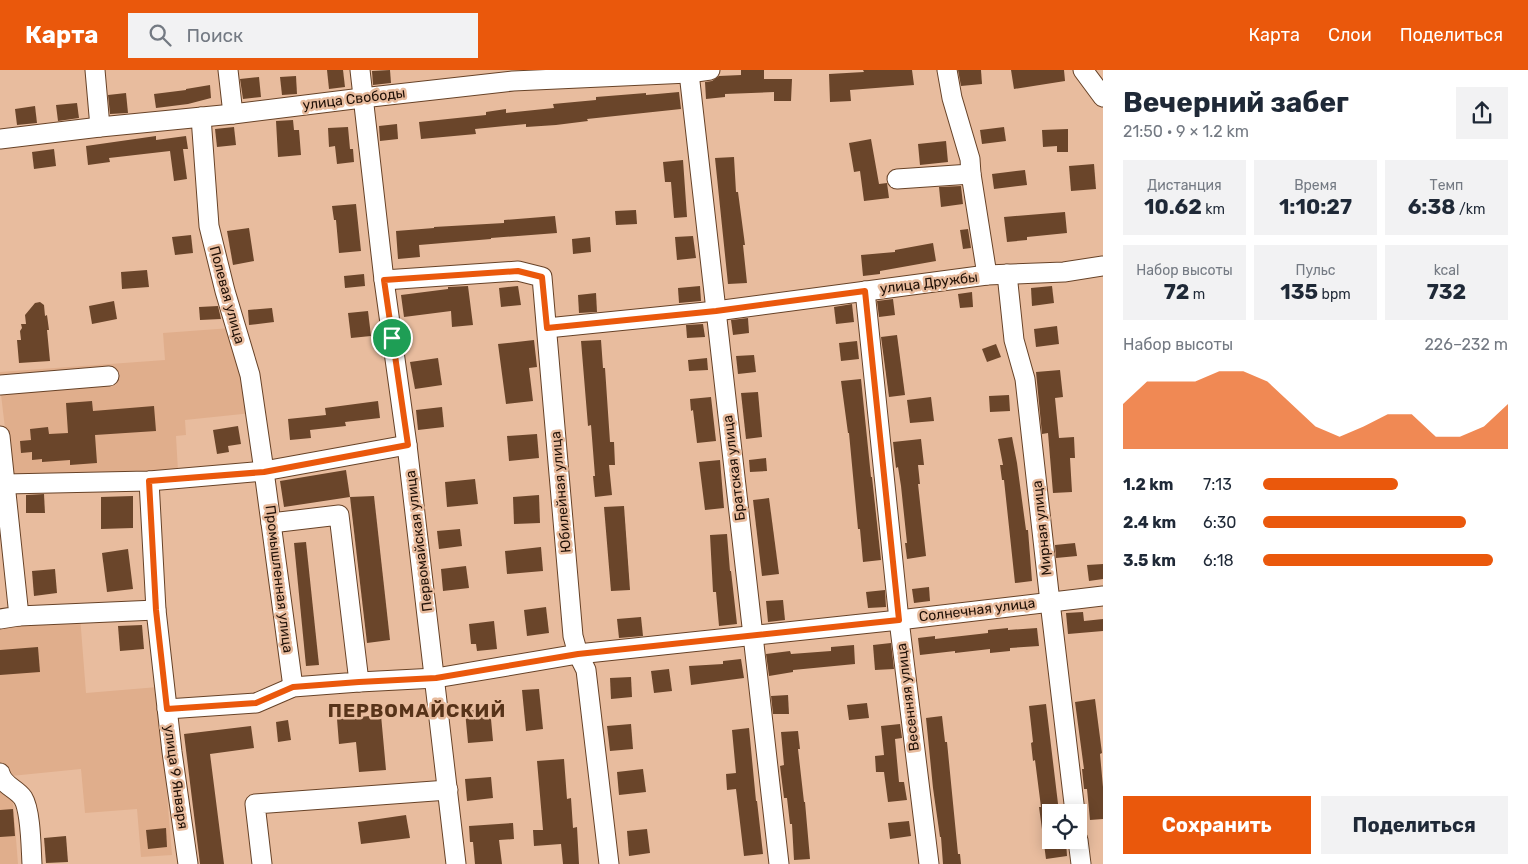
<!DOCTYPE html>
<html lang="ru">
<meta charset="utf-8">
<style>
:root{--surface:#fff;--page:#f2f2f3;--text:#1f2937;--muted:#747a83;--accent:#ea580c}
body{margin:0;font-family:Rubik,sans-serif;background:var(--page);color:var(--text);height:100vh;display:flex;flex-direction:column;font-size:19px;white-space:nowrap}
*{box-sizing:border-box;margin:0}
p{font-size:16px;color:var(--muted)}
.icon{flex:none;width:28px;height:28px;fill:none;stroke:currentColor;stroke-width:2;stroke-linecap:round;stroke-linejoin:round}
.map{position:relative;flex:1;overflow:hidden}
.side{display:flex;flex-direction:column;background:var(--surface);width:425px}
.side>*{flex:none}
.tools{position:absolute;left:1042px;top:734px;display:grid;gap:10px}
.tools a{display:grid;place-items:center;width:45px;height:45px;border-radius:0px;background:var(--surface);box-shadow:0 2px 12px #0003;font-size:25px}
.pin{position:absolute;display:grid;place-items:center;width:42px;height:42px;color:#fff;margin:-21px;border:2px solid #fff;border-radius:50%;box-shadow:0 1px 5px #0007}
.round{display:grid;place-items:center;flex:none;width:52px;height:52px;border-radius:0px;background:var(--page)}
.headline{display:flex;align-items:center;justify-content:space-between;height:85px;padding:0 20px}
h1{font-size:28px;font-weight:700;line-height:38px}
.figures{display:grid;grid-template-columns:repeat(3,1fr);gap:8px;height:85px;padding:5px 20px}
.figures div{display:grid;align-content:center;border-radius:0px;background:var(--page);text-align:center}
.figures b{font-size:21px;font-weight:700}
.figures small{font-size:14px;font-weight:400}
.figures p{font-size:14px}
.chart{height:140px;padding:10px 20px}
.chart p{display:flex;justify-content:space-between}
.chart svg{width:100%;height:90px;margin-top:5px;fill:var(--accent);opacity:.7}
.primary-button{display:flex;gap:10px;margin-top:auto;padding:10px 20px}
.primary-button a{flex:1;height:58px;border-radius:0px;background:var(--accent);color:#fff;font-size:20px;font-weight:700;line-height:58px;text-align:center}
.primary-button a+a{background:var(--page);color:var(--text)}
ul{padding:0 20px;list-style:none;font-size:16px}
li{display:grid;grid-template-columns:80px 60px 1fr;align-items:center;height:38px}
li i{height:12px;border-radius:6px;background:var(--accent)}
header{display:flex;align-items:center;gap:30px;box-sizing:border-box;height:70px;padding:0 25px;background:var(--accent);color:#fff}
header strong{font-size:24px}
nav{display:flex;gap:28px;margin-inline-start:auto;font-size:18px}
.search{width:350px;height:45px;background:var(--page);display:flex;align-items:center;gap:12px;box-sizing:border-box;padding:0 18px;border-radius:0px;color:var(--muted);font-size:19px}
main{display:flex;flex:1;min-height:0}
.map>svg:first-child{display:block}
.built{fill:#e0ae8c}
.building{fill:#6a452a}
.lines{fill:none;stroke-linecap:round;stroke-linejoin:round}
.minor-casing{stroke:#674227;stroke-width:21}
.minor{stroke:#fff;stroke-width:19}
.route-casing{stroke:#fff;stroke-width:10}
.route{stroke:#ea580c;stroke-width:6}
.labels{text-anchor:middle;dominant-baseline:central;stroke-width:5;stroke-linejoin:round;paint-order:stroke}
.street-label{font-size:14px;fill:#211107;stroke:#e8bc9e}
.district-label{font-size:19px;font-weight:bold;letter-spacing:1px;fill:#573319;stroke:#e8bc9e}
</style>
<header>
<strong>Карта</strong>
<div class="search"><svg class="icon" aria-label="search" viewBox="0 0 24 24"><circle cx="10" cy="10" r="6"/><path d="M15 15l6 6"/></svg>Поиск</div>
<nav><a>Карта</a><a>Слои</a><a>Поделиться</a></nav>
</header>
<main>
<div class="map">
<svg width="1103" height="794" viewBox="0 0 1103 794">
<rect width="100%" height="100%" fill="#e8bc9e"/>
<g class="built">
<polygon points="231,258 252,343 185,350 186,365 176,366 178,401 11,409 0,316 0,302 165,290 163,263"/>
<polygon points="80,546 86,623 158,617 172,785 141,787 137,739 85,743 81,699 11,706 18,794 0,794 0,553"/>
</g>
<g class="building">
<polygon points="327,0 343,0 345,17 329,19"/>
<polygon points="390,0 391,13 373,15 372,1"/>
<polygon points="741,0 764,0 764,9 792,9 791,31 774,31 774,22 725,24 725,27 706,29 705,12 712,11 719,6 741,5"/>
<polygon points="863,0 912,0 914,15 850,20 851,31 830,32 829,4 864,2"/>
<polygon points="958,0 981,0 982,14 961,16"/>
<polygon points="1011,0 1064,0 1065,11 1014,19"/>
<polygon points="296,6 297,24 282,25 280,7"/>
<polygon points="259,7 261,27 243,29 240,9"/>
<polygon points="210,15 211,28 188,34 156,38 154,24 186,20 186,19"/>
<polygon points="679,22 681,39 587,49 588,51 556,55 526,57 526,54 475,59 476,64 421,69 419,52 486,45 486,42 506,39 506,43 554,38 553,34 596,30 596,27 646,23 646,25"/>
<polygon points="126,23 128,43 110,44 108,25"/>
<polygon points="77,33 79,48 58,51 56,35"/>
<polygon points="35,36 37,53 17,55 15,39"/>
<polygon points="293,50 294,60 299,60 301,85 278,87 276,51"/>
<polygon points="397,54 398,69 380,71 379,56"/>
<polygon points="234,57 236,75 217,77 215,59"/>
<polygon points="348,57 350,79 353,79 354,92 337,94 335,76 329,77 328,58"/>
<polygon points="1004,57 1006,71 982,74 980,60"/>
<polygon points="1068,59 1068,82 1057,82 1057,76 1043,77 1042,60"/>
<polygon points="156,66 156,70 186,66 188,79 183,79 187,109 174,111 170,81 109,88 110,92 88,95 86,76"/>
<polygon points="871,69 879,114 887,113 889,128 864,131 860,101 854,102 849,73"/>
<polygon points="946,71 948,92 920,95 918,74"/>
<polygon points="54,79 56,96 34,99 32,82"/>
<polygon points="734,87 736,122 738,122 745,175 743,175 747,213 728,214 715,88"/>
<polygon points="683,90 687,147 674,148 671,112 665,112 663,92"/>
<polygon points="1094,94 1096,119 1071,121 1069,96"/>
<polygon points="1025,100 1027,115 994,119 992,104"/>
<polygon points="961,116 963,134 941,137 939,117"/>
<polygon points="356,134 361,181 339,183 336,150 334,150 332,136"/>
<polygon points="636,140 637,154 616,155 615,141"/>
<polygon points="1065,142 1067,163 1027,167 1027,170 1007,172 1004,147"/>
<polygon points="555,146 557,163 491,168 491,169 419,175 420,187 398,189 396,161 434,158 434,157 504,153 504,150"/>
<polygon points="249,158 254,191 233,195 227,161"/>
<polygon points="968,159 971,178 963,179 960,160"/>
<polygon points="191,165 193,183 175,185 172,167"/>
<polygon points="693,166 696,188 677,190 675,167"/>
<polygon points="590,167 591,182 573,184 572,169"/>
<polygon points="933,173 936,191 880,201 880,204 863,206 861,185 895,182 895,180"/>
<polygon points="147,200 149,217 122,219 121,202"/>
<polygon points="364,204 365,216 345,218 344,206"/>
<polygon points="468,216 473,255 452,257 451,241 404,247 401,225 448,219 448,217"/>
<polygon points="518,216 521,235 501,237 499,218"/>
<polygon points="700,216 701,231 679,233 678,218"/>
<polygon points="1052,216 1054,233 1032,236 1031,218"/>
<polygon points="972,222 973,237 960,238 958,224"/>
<polygon points="596,223 597,242 579,243 578,225"/>
<polygon points="893,229 895,245 879,247 877,231"/>
<polygon points="114,231 117,249 92,254 89,236"/>
<polygon points="40,232 44,235 45,246 47,245 49,260 47,260 50,291 19,293 17,270 21,270 20,261 22,258 21,254 26,254 25,245 35,233"/>
<polygon points="852,234 854,252 836,254 834,237"/>
<polygon points="218,236 221,249 200,250 199,237"/>
<polygon points="272,238 274,252 249,255 248,240"/>
<polygon points="368,241 371,266 351,268 348,243"/>
<polygon points="748,248 749,263 733,265 731,250"/>
<polygon points="703,254 705,267 687,268 686,255"/>
<polygon points="1057,256 1059,274 1036,277 1034,259"/>
<polygon points="897,265 905,325 889,327 881,267"/>
<polygon points="534,270 537,297 529,298 533,331 506,334 498,274"/>
<polygon points="601,270 603,298 605,298 610,372 614,372 615,395 609,395 612,425 595,427 593,406 595,406 591,355 588,356 581,271"/>
<polygon points="857,271 859,289 841,291 839,273"/>
<polygon points="996,274 1001,287 987,292 982,279"/>
<polygon points="754,285 756,302 738,304 736,286"/>
<polygon points="438,288 442,315 415,319 410,292"/>
<polygon points="707,288 708,300 689,301 688,290"/>
<polygon points="1060,300 1063,327 1055,328 1059,368 1074,367 1075,388 1070,388 1072,422 1053,423 1048,363 1042,364 1036,302"/>
<polygon points="861,309 871,407 872,407 881,490 863,492 860,459 858,459 849,363 848,363 841,311"/>
<polygon points="758,322 762,367 746,369 741,323"/>
<polygon points="1009,325 1010,341 990,342 989,326"/>
<polygon points="711,327 716,371 697,373 693,340 691,341 690,329"/>
<polygon points="931,327 934,351 910,353 907,330"/>
<polygon points="92,331 93,341 154,336 156,361 95,365 97,393 70,395 70,390 42,392 42,389 32,390 32,382 21,383 20,371 31,370 30,359 48,357 49,364 68,363 66,333"/>
<polygon points="378,331 380,348 345,352 346,356 310,360 311,368 290,370 288,349 326,345 325,338"/>
<polygon points="442,337 444,357 418,360 416,340"/>
<polygon points="238,356 241,374 228,376 229,382 217,384 213,360"/>
<polygon points="537,364 539,388 509,391 507,366"/>
<polygon points="1012,367 1017,393 1026,460 1028,460 1032,511 1015,513 1004,410 1002,410 1000,395 1003,395 998,369"/>
<polygon points="921,369 924,395 918,395 920,414 918,414 926,486 907,489 905,473 907,473 901,416 898,397 896,398 893,372"/>
<polygon points="766,388 767,401 750,402 749,390"/>
<polygon points="720,390 724,438 705,440 699,392"/>
<polygon points="346,400 350,427 284,437 280,411"/>
<polygon points="475,409 478,434 447,437 445,412"/>
<polygon points="44,424 45,443 26,443 26,425"/>
<polygon points="539,425 540,453 514,454 513,427"/>
<polygon points="133,426 133,458 101,459 101,427"/>
<polygon points="374,426 390,570 367,573 350,427"/>
<polygon points="769,428 779,504 762,506 753,430"/>
<polygon points="624,436 630,520 611,521 604,437"/>
<polygon points="460,459 462,476 439,479 437,461"/>
<polygon points="727,464 730,501 731,501 737,554 719,556 716,522 713,522 710,465"/>
<polygon points="306,472 319,595 306,596 294,473"/>
<polygon points="1075,473 1077,486 1056,488 1055,475"/>
<polygon points="541,477 543,501 507,504 505,481"/>
<polygon points="128,479 133,519 107,522 102,483"/>
<polygon points="1103,494 1103,509 1089,511 1087,495"/>
<polygon points="466,496 469,518 443,521 441,499"/>
<polygon points="55,499 57,523 34,526 32,501"/>
<polygon points="929,517 930,531 914,533 912,519"/>
<polygon points="885,520 886,537 868,538 866,522"/>
<polygon points="783,530 785,550 768,552 766,531"/>
<polygon points="546,537 549,563 527,566 524,540"/>
<polygon points="1083,542 1084,551 1103,549 1103,561 1068,564 1066,543"/>
<polygon points="641,547 643,566 619,568 617,549"/>
<polygon points="494,551 497,579 477,581 476,574 471,574 469,554"/>
<polygon points="142,555 144,579 120,581 118,556"/>
<polygon points="1008,558 1008,560 1037,558 1039,576 1010,578 1010,581 990,583 990,579 955,583 955,581 920,585 918,568 935,566 935,569 988,563 988,560"/>
<polygon points="891,573 894,599 875,600 873,575"/>
<polygon points="854,575 855,594 793,600 793,602 769,606 766,584 790,581 791,584 831,581 831,577"/>
<polygon points="38,577 40,602 0,605 0,580"/>
<polygon points="741,589 744,608 691,615 689,596 723,594 723,591"/>
<polygon points="669,599 672,621 654,623 651,601"/>
<polygon points="631,607 632,627 611,629 610,608"/>
<polygon points="539,619 543,659 526,661 522,620"/>
<polygon points="788,625 789,644 773,644 771,626"/>
<polygon points="1095,629 1102,683 1100,684 1103,717 1103,749 1090,750 1087,719 1084,719 1082,699 1084,699 1075,632"/>
<polygon points="867,633 869,648 849,650 847,635"/>
<polygon points="1046,634 1059,742 1051,742 1051,773 1066,771 1067,786 1046,789 1039,737 1041,737 1035,690 1033,691 1031,673 1033,672 1029,636"/>
<polygon points="490,638 493,671 468,673 465,641"/>
<polygon points="381,645 386,700 359,702 356,672 339,674 337,649"/>
<polygon points="942,646 945,672 947,672 958,784 960,784 961,794 943,794 941,767 940,767 933,718 926,648"/>
<polygon points="288,650 291,670 278,672 276,652"/>
<polygon points="631,654 633,679 610,681 607,656"/>
<polygon points="900,654 902,668 895,669 899,712 904,712 907,730 888,732 884,702 876,702 875,686 884,685 881,656"/>
<polygon points="251,656 254,678 210,684 224,794 200,794 184,664"/>
<polygon points="749,658 756,731 757,731 763,784 744,786 736,719 727,720 726,704 736,703 732,660"/>
<polygon points="798,661 800,679 798,679 804,732 805,732 810,789 794,790 792,754 790,754 787,728 784,728 780,696 784,695 781,662"/>
<polygon points="564,689 567,729 571,728 573,758 577,757 579,794 563,794 561,774 534,776 533,760 543,760 537,691"/>
<polygon points="643,699 646,722 619,725 617,702"/>
<polygon points="491,707 493,728 467,731 465,709"/>
<polygon points="13,739 15,766 0,767 0,740"/>
<polygon points="406,745 410,768 361,774 358,752"/>
<polygon points="909,751 911,766 890,769 888,753"/>
<polygon points="513,753 514,769 499,770 502,794 475,794 473,772 470,772 469,756"/>
<polygon points="166,758 167,777 148,779 146,760"/>
<polygon points="647,759 650,783 629,786 627,761"/>
<polygon points="66,766 68,792 46,793 44,768"/>
</g>
<g class="lines">
<g class="minor-casing">
<g id="minor">
<polyline points="95,0 100,57"/>
<polyline points="228,0 233,44"/>
<polyline points="360,0 384,210 407,375 456,794"/>
<polyline points="947,0 952,28 970,89 971,104 987,205"/>
<polyline points="1083,0 1103,27"/>
<polyline points="689,3 779,794"/>
<polyline points="201,47 209,156 225,221 250,305 264,401 293,617"/>
<polyline points="0,69 100,57 233,44 362,28 513,11 689,3 710,0"/>
<polyline points="897,109 971,104"/>
<polyline points="1007,204 1014,270 1025,309 1050,532 1075,742"/>
<polyline points="384,210 518,201 542,207 573,566 578,584 586,600 609,794"/>
<polyline points="865,221 899,550 929,794"/>
<polyline points="547,258 716,241 987,205 1064,202 1103,196"/>
<polyline points="0,315 109,306"/>
<polyline points="0,366 19,546 0,549"/>
<polyline points="149,411 156,540 172,682 188,794"/>
<polyline points="5,414 149,411 264,401 407,375"/>
<polyline points="19,546 156,540"/>
<polyline points="359,612 436,608 578,584 899,550 1103,526"/>
<polyline points="167,639 256,633 293,617 359,612 339,445 271,453"/>
<path d="M0,703C3,716 16,718 23,728C31,741 31,778 32,794"/>
<polyline points="1078,770 1081,794"/>
<polyline points="262,794 255,734 448,720"/>
</g>
</g>
<use href="#minor" class="minor"/>
</g>
<g class="lines">
<g class="route-casing">
<polygon id="route" points="518,201 542,207 547,258 716,241 865,221 899,550 578,584 436,608 359,612 293,617 256,633 167,639 156,540 149,411 264,402 408,375 384,210"/>
</g>
<use href="#route" class="route"/>
</g>
<g class="labels">
<g class="street-label">
<text transform="translate(354 29) rotate(-7)">улица Свободы</text>
<text transform="translate(929 213) rotate(-7)">улица Дружбы</text>
<text transform="translate(227 225) rotate(75)">Полевая улица</text>
<text transform="translate(734 398) rotate(-97)">Братская улица</text>
<text transform="translate(561 422) rotate(-95)">Юбилейная улица</text>
<text transform="translate(1042 458) rotate(-96)">Мирная улица</text>
<text transform="translate(419 471) rotate(-97)">Первомайская улица</text>
<text transform="translate(279 509) rotate(83)">Промышленная улица</text>
<text transform="translate(977 540) rotate(-7)">Солнечная улица</text>
<text transform="translate(908 627) rotate(-97)">Весенняя улица</text>
<text transform="translate(176 707) rotate(82)">улица 9 Января</text>
</g>
<g class="district-label">
<text x="417" y="640">ПЕРВОМАЙСКИЙ</text>
</g>
</g>
</svg>
<div class="tools">
<a><svg class="icon" aria-label="locate" viewBox="0 0 24 24"><circle cx="12" cy="12" r="6"/><path d="M12 2v4M12 18v4M2 12h4M18 12h4"/></svg></a>
</div>
<div class="pin" style="left:392px;top:268px;background:#1e9e55"><svg class="icon" aria-label="arrive" viewBox="0 0 24 24"><path d="M6 21V4h12l-3 4 3 4H6"/></svg></div>
</div>
<section class="side">
<div class="headline"><div><h1>Вечерний забег</h1><p>21:50 · 9 × 1.2 km</p></div><a class="round"><svg class="icon" aria-label="share" viewBox="0 0 24 24"><path d="M12 15V3M7 8l5-5 5 5M5 13v7h14v-7"/></svg></a></div>
<div class="figures">
<div><p>Дистанция</p><b>10.62<small> km</small></b></div>
<div><p>Время</p><b>1:10:27</b></div>
<div><p>Темп</p><b>6:38<small> /km</small></b></div>
</div>
<div class="figures">
<div><p>Набор высоты</p><b>72<small> m</small></b></div>
<div><p>Пульс</p><b>135<small> bpm</small></b></div>
<div><p>kcal</p><b>732</b></div>
</div>
<div class="chart"><p><span>Набор высоты</span>226–232 m</p>
<svg viewBox="0 0 160 44" preserveAspectRatio="none"><path d="M0 44V22L10 11L20 11L30 11L40 6L50 6L60 11L70 22L80 33L90 38L100 33L110 27L120 27L130 38L140 38L150 33L160 22V44z"/></svg>
</div>
<ul>
<li><b>1.2 km</b>7:13<i style="width:55%"></i></li>
<li><b>2.4 km</b>6:30<i style="width:83%"></i></li>
<li><b>3.5 km</b>6:18<i style="width:94%"></i></li>
</ul>
<div class="primary-button"><a>Сохранить</a><a>Поделиться</a></div>
</section>
</main>
